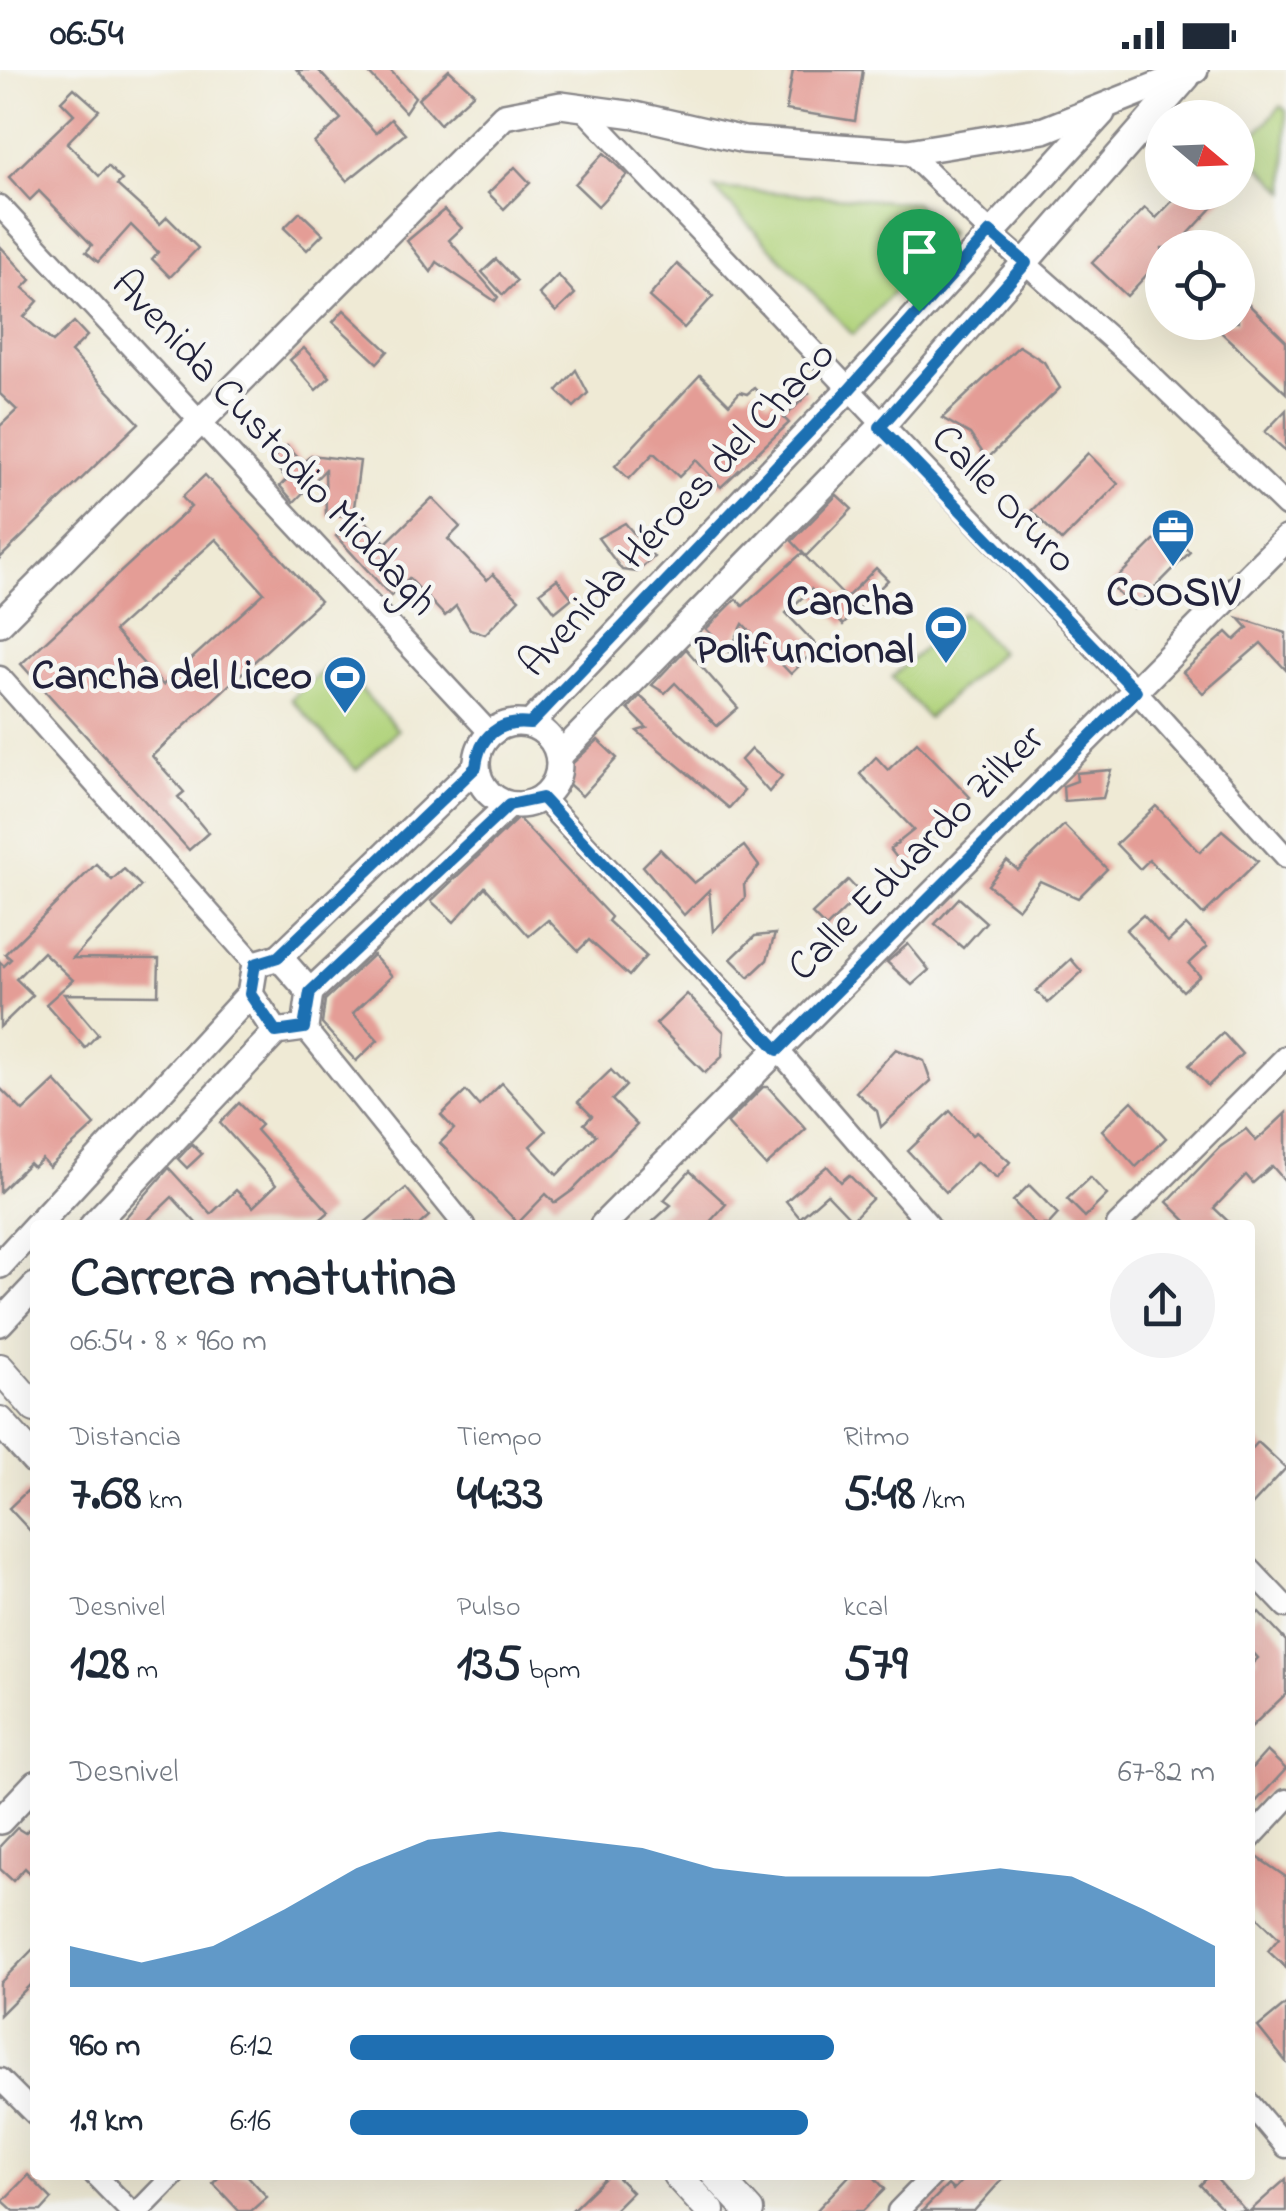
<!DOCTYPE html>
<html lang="es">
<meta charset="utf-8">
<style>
:root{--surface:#fff;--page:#f2f2f3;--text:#1f2937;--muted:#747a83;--accent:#1f6fb2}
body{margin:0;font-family:"Indie Flower",sans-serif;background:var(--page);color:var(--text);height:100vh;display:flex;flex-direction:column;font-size:38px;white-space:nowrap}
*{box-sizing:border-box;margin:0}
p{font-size:32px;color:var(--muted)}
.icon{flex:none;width:55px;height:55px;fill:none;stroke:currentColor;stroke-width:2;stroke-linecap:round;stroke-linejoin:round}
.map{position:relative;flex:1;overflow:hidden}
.sheet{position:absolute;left:30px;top:1150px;width:1225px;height:960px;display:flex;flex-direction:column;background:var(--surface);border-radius:10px;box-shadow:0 10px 40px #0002}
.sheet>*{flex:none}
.needle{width:65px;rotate:109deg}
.fabs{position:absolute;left:1145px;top:30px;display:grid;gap:20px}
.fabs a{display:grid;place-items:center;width:110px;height:110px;border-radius:50%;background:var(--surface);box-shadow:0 10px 40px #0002;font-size:50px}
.pin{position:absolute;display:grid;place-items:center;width:85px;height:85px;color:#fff;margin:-102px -42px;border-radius:50% 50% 50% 0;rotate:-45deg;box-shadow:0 0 10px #0007}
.pin .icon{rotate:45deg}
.round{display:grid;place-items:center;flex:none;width:105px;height:105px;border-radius:52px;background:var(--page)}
.summary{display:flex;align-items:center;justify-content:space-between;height:170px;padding:0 40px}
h1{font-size:55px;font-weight:800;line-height:75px}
.metrics{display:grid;grid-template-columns:repeat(3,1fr);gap:15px;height:170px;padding:10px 40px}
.metrics div{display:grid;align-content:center}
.metrics b{font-size:50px;font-weight:800}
.metrics small{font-size:28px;font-weight:400}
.metrics p{font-size:28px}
.chart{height:280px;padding:20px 40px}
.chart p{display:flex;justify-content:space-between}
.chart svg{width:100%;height:180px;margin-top:10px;fill:var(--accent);opacity:.7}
ul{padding:0 40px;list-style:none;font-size:32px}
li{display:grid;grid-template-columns:160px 120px 1fr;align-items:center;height:75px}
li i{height:25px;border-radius:12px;background:var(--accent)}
.status{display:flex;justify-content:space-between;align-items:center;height:70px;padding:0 50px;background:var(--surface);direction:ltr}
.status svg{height:28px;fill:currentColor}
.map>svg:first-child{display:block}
.green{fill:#b1d37b;stroke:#6a7a5b;stroke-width:2.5}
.building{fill:#e49d96;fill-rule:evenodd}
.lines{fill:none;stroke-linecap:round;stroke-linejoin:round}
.minor-casing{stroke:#888688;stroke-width:25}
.tertiary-casing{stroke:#888688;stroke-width:30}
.secondary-casing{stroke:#888688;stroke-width:32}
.minor{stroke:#fff;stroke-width:20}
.tertiary{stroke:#fff;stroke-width:25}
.secondary{stroke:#fff;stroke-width:28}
.route-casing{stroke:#fff;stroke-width:20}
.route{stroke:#1f6fb2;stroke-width:12}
.labels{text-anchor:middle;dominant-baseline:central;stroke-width:9;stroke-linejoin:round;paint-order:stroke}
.street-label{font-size:42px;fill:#22223b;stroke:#f6f6f2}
.poi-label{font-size:42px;font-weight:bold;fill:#22223b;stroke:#f6f6f2;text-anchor:end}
</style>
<div class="status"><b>06:54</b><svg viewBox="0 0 49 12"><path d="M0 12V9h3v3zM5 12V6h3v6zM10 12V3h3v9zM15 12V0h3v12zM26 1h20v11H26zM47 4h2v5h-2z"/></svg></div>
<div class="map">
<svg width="1286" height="2141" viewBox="0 0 1286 2141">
<rect width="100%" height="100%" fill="#f6f6f2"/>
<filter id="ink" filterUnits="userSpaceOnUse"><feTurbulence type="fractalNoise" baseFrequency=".01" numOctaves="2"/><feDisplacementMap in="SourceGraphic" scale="20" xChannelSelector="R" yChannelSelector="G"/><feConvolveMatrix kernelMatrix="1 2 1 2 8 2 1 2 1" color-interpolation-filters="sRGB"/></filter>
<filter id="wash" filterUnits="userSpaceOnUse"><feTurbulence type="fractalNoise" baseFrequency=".0048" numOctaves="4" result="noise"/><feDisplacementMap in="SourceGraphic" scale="40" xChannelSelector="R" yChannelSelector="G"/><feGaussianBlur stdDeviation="2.25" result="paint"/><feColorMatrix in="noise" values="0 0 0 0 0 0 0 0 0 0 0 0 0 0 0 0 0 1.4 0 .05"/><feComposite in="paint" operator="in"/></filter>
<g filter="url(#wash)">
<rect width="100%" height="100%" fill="#efead5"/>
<g class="green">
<polygon points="1281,36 1286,41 1286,122 1241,79"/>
<polygon points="714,118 915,133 950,162 853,265"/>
<polygon points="963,542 1000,582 928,648 892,607"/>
<polygon points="334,590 398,660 356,700 291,629"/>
</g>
<g id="blocks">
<g class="building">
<polygon points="297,0 318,0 376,63 391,49 405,64 347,111 314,73 341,49"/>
<polygon points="366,0 390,0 415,27 405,42"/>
<polygon points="449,0 474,23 440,54 418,29"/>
<polygon points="793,0 863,0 855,51 786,40"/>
<polygon points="74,18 99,40 67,73 99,106 108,96 122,110 117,115 160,154 167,147 198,178 170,207 152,189 158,182 131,155 98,192 86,182 92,175 39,121 30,130 9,107 74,44 61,31"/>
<polygon points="604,83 627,105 598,136 575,114"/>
<polygon points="515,97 530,113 504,139 488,123"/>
<polygon points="1181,122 1227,122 1175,178 1162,178 1162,207 1153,198 1127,226 1092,193 1145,138 1156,148"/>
<polygon points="444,140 462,158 449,170 498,227 495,231 437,192 431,202 407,171"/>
<polygon points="300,142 323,164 307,180 284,158"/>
<polygon points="0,176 31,210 23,218 38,231 24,247 53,272 74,252 87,266 71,282 139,353 0,488 0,356 17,340 0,324"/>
<polygon points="496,189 517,211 503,225 482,202"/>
<polygon points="677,194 713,226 684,258 649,227"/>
<polygon points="558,205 575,224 556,242 539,224"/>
<polygon points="1238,224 1286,271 1286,323 1210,252 1238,252"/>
<polygon points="344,240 388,281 377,293 333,252"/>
<polygon points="1019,276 1044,292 1060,318 987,389 970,364 942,348"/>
<polygon points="304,278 330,307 316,320 290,290"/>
<polygon points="576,300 588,323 574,337 557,321"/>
<polygon points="700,305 729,334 740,322 747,324 754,318 769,333 790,312 809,323 784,348 789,353 721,417 696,390 679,407 654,383 629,409 615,396"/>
<polygon points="1286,340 1286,381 1265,362"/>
<polygon points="287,376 303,393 311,385 360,391 353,445 326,446 325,400 294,432 280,416 287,409 271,391"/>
<polygon points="1088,383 1118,414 1062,471 1031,441"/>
<path d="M205,405L320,531L152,686L184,722L178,727L208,763L189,780L21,594L191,437L182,427ZM216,469L264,523L163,615L114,561Z"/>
<polygon points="837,425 852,439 806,486 792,471"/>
<polygon points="432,428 460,457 448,469 487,510 493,504 519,529 485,564 470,559 456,536 445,546 409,508 391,526 336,466 360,445 386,473"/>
<polygon points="625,453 654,487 637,502 622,500 598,468"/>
<polygon points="1166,459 1190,482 1134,539 1110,515"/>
<polygon points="802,483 846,528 876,498 888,510 843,555 811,519 786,543 818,577 791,604 743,554 729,582 706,559 736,529 743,536"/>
<polygon points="557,509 572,528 555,542 540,522"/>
<polygon points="1239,548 1286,563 1286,600 1261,573 1203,623 1183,602 1227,562 1235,570 1248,558"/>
<polygon points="686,579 738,638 717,656 675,613 665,623 652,615"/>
<polygon points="640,626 744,721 729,738 637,661 647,658 628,639"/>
<polygon points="598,670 617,688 582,726 563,709 564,701"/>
<polygon points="917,672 970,727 923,772 927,777 907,801 890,779 914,760 860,704 876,687 888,700"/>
<polygon points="751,679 782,706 769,722 741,690"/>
<polygon points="1111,700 1103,728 1064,731 1063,716 1077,711 1076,703"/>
<polygon points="1156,736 1200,782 1222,760 1258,791 1203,845 1149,790 1140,799 1116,774"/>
<polygon points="518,748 611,847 608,851 646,886 629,906 589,870 578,881 548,850 529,866 485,817 454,852 431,831"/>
<polygon points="1064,755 1107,799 1078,828 1040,811 1018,839 988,815 1007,791 1018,800"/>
<polygon points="744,776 759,796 744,815 745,828 713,862 709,820 684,845 643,796 660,779 694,813"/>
<polygon points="96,794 112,810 124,799 141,816 73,888 159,889 158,925 64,924 98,964 85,978 46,934 73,910 43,882 16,909 33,925 0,957 0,892 4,896 11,889 5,884"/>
<polygon points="848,810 861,824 826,858 812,844"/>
<polygon points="959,828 986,852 963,878 935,854"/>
<polygon points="1143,845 1168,872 1186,855 1207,877 1189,894 1200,906 1183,921 1126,860"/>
<polygon points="775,864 767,890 749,907 731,889 755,866"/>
<polygon points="908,874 929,900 912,915 887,892"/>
<polygon points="373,885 392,906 353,943 378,970 356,991 322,954 325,930"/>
<polygon points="1071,889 1082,902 1048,933 1036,921"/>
<polygon points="687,924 724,962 722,987 705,1003 656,954"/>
<polygon points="1223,963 1242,984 1208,1016 1189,995"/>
<polygon points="896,979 924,991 931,1011 881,1057 877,1041 856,1022"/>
<polygon points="611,1000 626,1016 612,1030 637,1055 573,1120 555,1133 546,1124 518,1153 440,1073 454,1059 441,1045 466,1021 479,1036 502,1013 546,1061 530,1076 557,1105 596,1065 584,1054 592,1046 578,1032"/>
<polygon points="55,1011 95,1055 49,1097 42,1089 33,1097 29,1093 0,1122 0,1018 23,1041"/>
<polygon points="763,1017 768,1017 806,1059 766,1096 727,1053"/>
<polygon points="1132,1031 1166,1068 1136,1097 1102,1060"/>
<polygon points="239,1033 261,1055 256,1060 329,1142 314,1155 198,1155 172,1127 143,1155 119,1155 169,1098 211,1144 236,1120 253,1137 276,1115 220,1053"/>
<polygon points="950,1041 972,1065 976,1062 1010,1092 997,1108 977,1092 946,1122 908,1081"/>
<polygon points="1286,1043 1286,1112 1272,1096 1253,1113 1246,1105 1214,1138 1232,1155 1190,1155 1167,1132 1220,1077 1246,1059 1256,1071"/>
<polygon points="192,1074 202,1084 187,1098 178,1089"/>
<polygon points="827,1096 841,1112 849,1105 872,1129 852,1150 827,1124 800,1148 786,1131"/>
<polygon points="690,1101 726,1134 707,1155 649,1155 671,1135 664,1130"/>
<polygon points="1090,1107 1107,1125 1085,1147 1067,1129"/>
<polygon points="1029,1115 1058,1144 1048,1155 1036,1155 1013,1131"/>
<polygon points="406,1118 429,1146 419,1155 362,1155"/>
<polygon points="1258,1372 1286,1398 1250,1437 1250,1381"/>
<polygon points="27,1421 35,1430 35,1466 9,1438"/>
<polygon points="1259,1542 1286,1571 1286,1624 1250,1658 1250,1596 1258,1588 1250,1579 1250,1551"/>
<polygon points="1267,1681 1286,1699 1250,1738 1250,1700"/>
<polygon points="35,1753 35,1808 25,1798 13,1811 0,1799 0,1776 17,1758 25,1763"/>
<polygon points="1250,1782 1286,1807 1286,1898 1268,1881 1279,1868 1250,1840"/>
<polygon points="35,1877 35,1910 0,1945 0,1913"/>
<polygon points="1286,1934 1286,1992 1258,1957"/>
<polygon points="28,2105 52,2129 41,2141 14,2141 3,2131"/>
<polygon points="221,2105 247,2105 267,2127 251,2141 239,2141 213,2113"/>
<polygon points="608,2105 615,2105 632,2122 613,2141 571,2141"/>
<polygon points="850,2105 872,2105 885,2119 863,2141 816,2141"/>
<polygon points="967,2105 1006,2105 974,2141 922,2141 948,2115 953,2120"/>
<polygon points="1210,2105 1213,2105 1246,2141 1225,2141 1200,2115"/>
<polygon points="1286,2109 1286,2141 1250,2141"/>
</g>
</g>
</g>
<g filter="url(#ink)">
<use href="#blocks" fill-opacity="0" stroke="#888688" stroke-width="2.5"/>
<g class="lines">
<g class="minor-casing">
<g id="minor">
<polyline points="582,38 1136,621 1286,787"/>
<polyline points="908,82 990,162 1136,291 1286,436"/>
<polyline points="0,136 490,663"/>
<polyline points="0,607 255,894"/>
<polyline points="542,728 778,980 929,1155"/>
<polyline points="305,958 464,1155"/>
<polyline points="1117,1155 1286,986"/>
<polyline points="1250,1499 1286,1537"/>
<polyline points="1250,1769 1286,1730"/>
<polyline points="0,2009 35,2044"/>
<polyline points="1250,2034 1286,2077"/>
<polyline points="95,2105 130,2141"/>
<polyline points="139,2141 174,2105"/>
<polyline points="898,2141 933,2105"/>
</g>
</g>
<g class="tertiary-casing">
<g id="tertiary">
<polyline points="0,553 504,46 561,35 635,45 744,70 908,82 1044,60 1195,0"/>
<circle cx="518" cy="694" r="41"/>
<polyline points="530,654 847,321 1102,43"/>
<polyline points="559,686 881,357 1187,7"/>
<polyline points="279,887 476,697"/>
<polygon points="279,887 310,922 305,958 276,962 250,924 255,894"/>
<polyline points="310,922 509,735"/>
<polyline points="37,1155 250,924"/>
<polyline points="93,1155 276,962"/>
<polyline points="603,1155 1286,469"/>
<polyline points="0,1195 35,1157"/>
<polyline points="0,1253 35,1216"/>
<polyline points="0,1751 35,1714"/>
</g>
</g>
<g class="secondary-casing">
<g id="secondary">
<polyline points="0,1298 35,1338"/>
<polyline points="0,1351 35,1390"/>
<polyline points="677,2105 710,2141"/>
<polyline points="716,2105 749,2141"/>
</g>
</g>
<use href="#minor" class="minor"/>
<use href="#tertiary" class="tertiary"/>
<use href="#secondary" class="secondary"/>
</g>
</g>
<g class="lines" filter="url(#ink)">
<g class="route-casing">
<path id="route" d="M990,162L1026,193L880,357L1136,621L778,980L542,728L509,735L310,922L304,958L276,962L250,924L255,894L278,887L476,697C479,666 499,650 530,654L848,321Z"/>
</g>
<use href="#route" class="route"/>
</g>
<defs>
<g id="office-pin" transform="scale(2.25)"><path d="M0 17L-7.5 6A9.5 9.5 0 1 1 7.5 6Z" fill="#1f6fb2" stroke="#f6f6f2"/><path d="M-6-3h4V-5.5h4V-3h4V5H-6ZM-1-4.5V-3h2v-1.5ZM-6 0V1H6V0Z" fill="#fff"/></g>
<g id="stadium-pin" transform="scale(2.25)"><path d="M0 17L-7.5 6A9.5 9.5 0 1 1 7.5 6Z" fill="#1f6fb2" stroke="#f6f6f2"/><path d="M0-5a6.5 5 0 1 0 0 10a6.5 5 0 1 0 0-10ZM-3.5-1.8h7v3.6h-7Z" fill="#fff"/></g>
</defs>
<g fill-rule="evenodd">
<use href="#office-pin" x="1173" y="460"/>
<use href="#stadium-pin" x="946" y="557"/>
<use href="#stadium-pin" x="345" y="607"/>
</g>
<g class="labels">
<g class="street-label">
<text transform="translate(273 374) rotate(47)">Avenida Custodio Middagh</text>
<text transform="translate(1003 430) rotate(46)">Calle Oruro</text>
<text transform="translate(678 440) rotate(-47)">Avenida Héroes del Chaco</text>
<text transform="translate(917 784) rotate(-45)">Calle Eduardo Zilker</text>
</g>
<g class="poi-label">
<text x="1173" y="524" text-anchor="middle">COOSIV</text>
<text x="914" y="533">Cancha<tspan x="914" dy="48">Polifuncional</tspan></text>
<text x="312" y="607">Cancha del Liceo</text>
</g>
</g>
</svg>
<div class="fabs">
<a><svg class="needle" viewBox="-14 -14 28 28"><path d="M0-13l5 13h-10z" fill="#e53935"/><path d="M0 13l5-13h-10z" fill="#747a83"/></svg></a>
<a><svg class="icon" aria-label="locate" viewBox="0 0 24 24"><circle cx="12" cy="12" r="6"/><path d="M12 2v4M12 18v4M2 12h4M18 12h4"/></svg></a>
</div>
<div class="pin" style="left:919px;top:241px;background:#1e9e55"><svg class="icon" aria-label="arrive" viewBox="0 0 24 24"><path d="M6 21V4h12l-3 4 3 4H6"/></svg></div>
<section class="sheet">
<div class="summary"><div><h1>Carrera matutina</h1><p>06:54 · 8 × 960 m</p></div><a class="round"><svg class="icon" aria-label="share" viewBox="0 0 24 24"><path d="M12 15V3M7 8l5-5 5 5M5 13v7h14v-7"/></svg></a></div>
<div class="metrics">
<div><p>Distancia</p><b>7.68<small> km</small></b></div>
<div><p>Tiempo</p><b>44:33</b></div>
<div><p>Ritmo</p><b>5:48<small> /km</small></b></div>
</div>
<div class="metrics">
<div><p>Desnivel</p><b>128<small> m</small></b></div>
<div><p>Pulso</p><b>135<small> bpm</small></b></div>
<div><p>kcal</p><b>579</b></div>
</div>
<div class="chart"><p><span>Desnivel</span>67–82 m</p>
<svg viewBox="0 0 160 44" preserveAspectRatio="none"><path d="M0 44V34L10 38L20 34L30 25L40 15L50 8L60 6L70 8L80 10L90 15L100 17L110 17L120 17L130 15L140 17L150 25L160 34V44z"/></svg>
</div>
<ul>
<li><b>960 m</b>6:12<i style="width:56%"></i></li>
<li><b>1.9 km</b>6:16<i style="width:53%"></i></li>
</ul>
</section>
</div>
